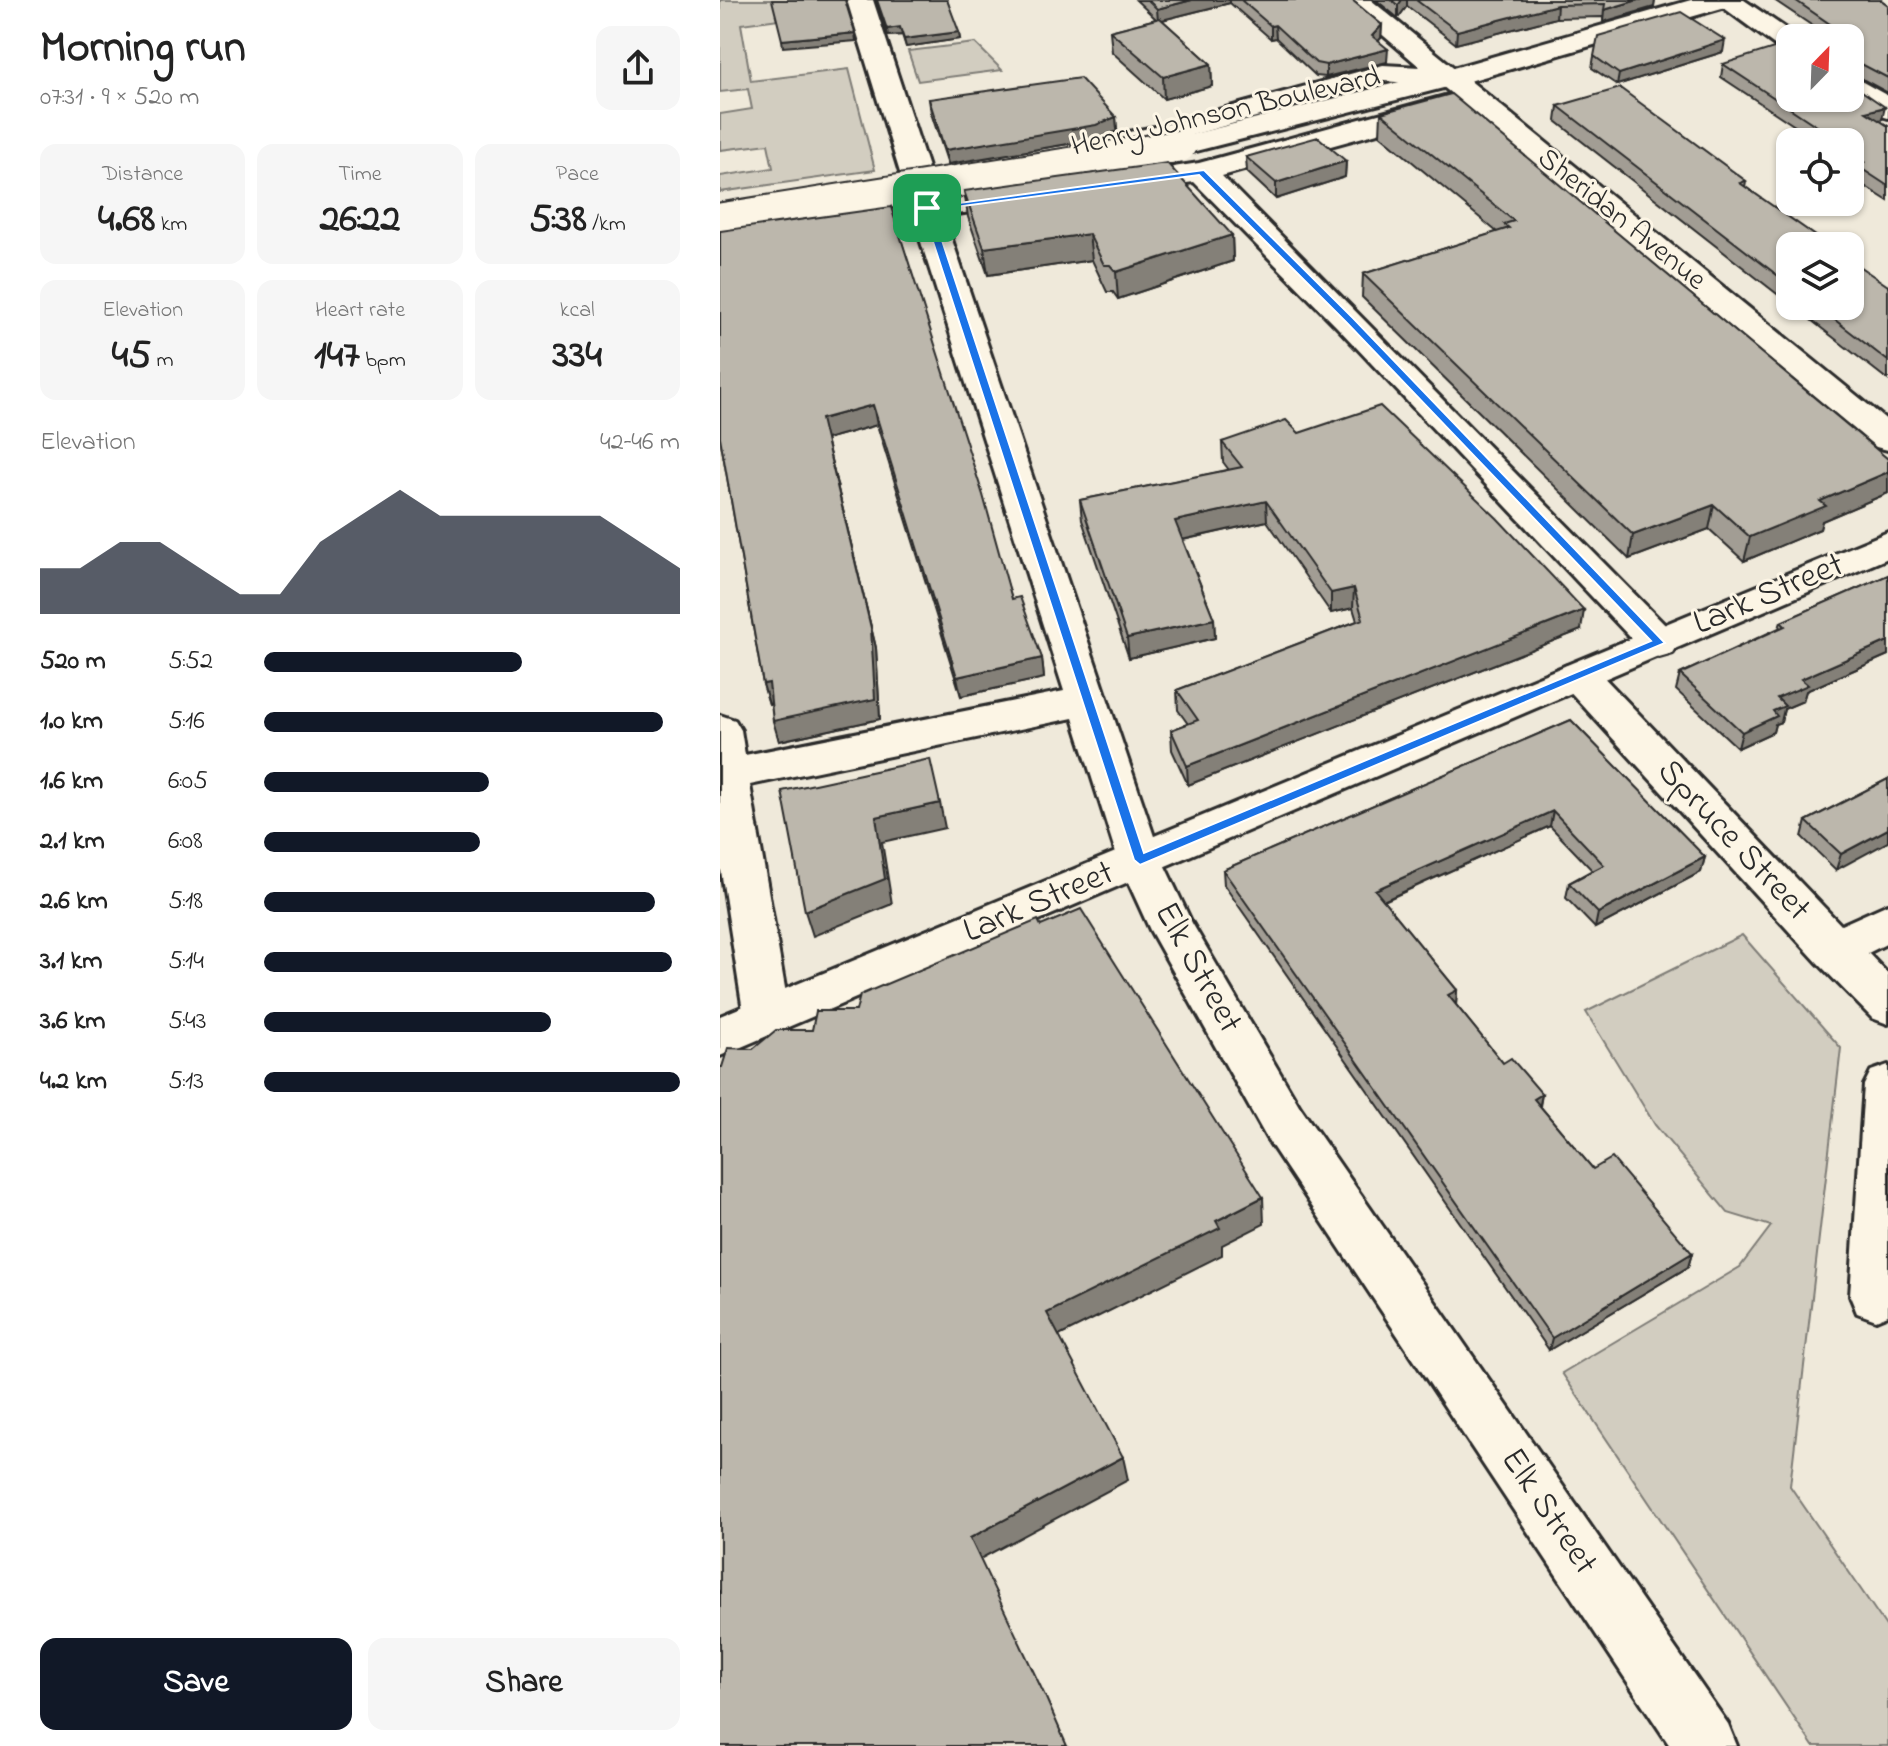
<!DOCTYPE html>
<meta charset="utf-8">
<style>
:root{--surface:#fff;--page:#f6f6f6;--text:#222;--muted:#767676;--accent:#111827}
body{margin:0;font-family:"Indie Flower",sans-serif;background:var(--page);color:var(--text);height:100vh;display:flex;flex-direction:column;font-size:30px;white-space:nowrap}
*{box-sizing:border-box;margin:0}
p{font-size:26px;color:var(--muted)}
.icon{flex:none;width:44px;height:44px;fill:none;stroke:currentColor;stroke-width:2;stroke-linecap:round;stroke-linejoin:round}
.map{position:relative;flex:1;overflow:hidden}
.drawer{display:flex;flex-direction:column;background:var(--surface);width:720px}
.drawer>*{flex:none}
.needle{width:52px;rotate:23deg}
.fabs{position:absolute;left:1056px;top:24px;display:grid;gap:16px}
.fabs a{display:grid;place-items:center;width:88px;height:88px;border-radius:16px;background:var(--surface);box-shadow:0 2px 6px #0004;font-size:40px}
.pin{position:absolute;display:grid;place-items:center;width:68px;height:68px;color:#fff;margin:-34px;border-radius:16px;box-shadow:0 4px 12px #0006}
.round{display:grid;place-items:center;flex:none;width:84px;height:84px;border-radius:16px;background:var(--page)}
.headline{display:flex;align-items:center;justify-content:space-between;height:136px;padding:0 40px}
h1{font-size:44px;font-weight:700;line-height:60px}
.stats{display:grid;grid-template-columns:repeat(3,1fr);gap:12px;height:136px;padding:8px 40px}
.stats div{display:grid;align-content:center;border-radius:16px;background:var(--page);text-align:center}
.stats b{font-size:40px;font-weight:700}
.stats small{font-size:22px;font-weight:400}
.stats p{font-size:22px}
.chart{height:224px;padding:16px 40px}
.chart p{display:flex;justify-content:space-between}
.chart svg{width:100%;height:144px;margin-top:8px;fill:var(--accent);opacity:.7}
.cta{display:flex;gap:16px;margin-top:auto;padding:16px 40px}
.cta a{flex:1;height:92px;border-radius:16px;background:var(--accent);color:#fff;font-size:32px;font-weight:700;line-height:92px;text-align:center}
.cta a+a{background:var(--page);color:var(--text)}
ul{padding:0 40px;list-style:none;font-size:26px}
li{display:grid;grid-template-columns:128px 96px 1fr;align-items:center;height:60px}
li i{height:20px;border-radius:10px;background:var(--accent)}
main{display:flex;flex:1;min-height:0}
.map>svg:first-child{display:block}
.green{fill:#d2cdc0;stroke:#7e7c76;stroke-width:2}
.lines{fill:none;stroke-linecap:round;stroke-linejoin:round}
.minor-casing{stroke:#2b2b2b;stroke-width:6}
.major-casing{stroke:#2b2b2b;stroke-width:6}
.minor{fill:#fcf5e5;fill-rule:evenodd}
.major{fill:#fcf5e5;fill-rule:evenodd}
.major-bridge-casing{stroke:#2b2b2b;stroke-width:35;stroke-linecap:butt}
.major-bridge{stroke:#fcf5e5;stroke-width:31}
.wall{fill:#a29d94;stroke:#2b2b2b;stroke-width:2}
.shaded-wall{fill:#848078;stroke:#2b2b2b;stroke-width:2}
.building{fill:#bcb7ac;stroke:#2b2b2b;stroke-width:2}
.route{fill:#1a73e8;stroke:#fff;stroke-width:2;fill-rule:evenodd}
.labels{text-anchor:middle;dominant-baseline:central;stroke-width:6;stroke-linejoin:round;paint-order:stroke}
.far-street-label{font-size:30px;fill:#2b2b2b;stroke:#fcf5e5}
.street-label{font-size:36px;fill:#2b2b2b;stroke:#fcf5e5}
</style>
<main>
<section class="drawer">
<div class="headline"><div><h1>Morning run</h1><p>07:31 · 9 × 520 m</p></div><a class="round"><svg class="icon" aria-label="share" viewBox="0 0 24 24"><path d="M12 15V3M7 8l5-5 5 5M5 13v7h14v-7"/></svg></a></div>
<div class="stats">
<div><p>Distance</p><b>4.68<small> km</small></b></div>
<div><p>Time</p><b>26:22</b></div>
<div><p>Pace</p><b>5:38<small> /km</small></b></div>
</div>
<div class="stats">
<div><p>Elevation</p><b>45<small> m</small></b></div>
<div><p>Heart rate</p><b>147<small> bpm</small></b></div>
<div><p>kcal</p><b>334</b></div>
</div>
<div class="chart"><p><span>Elevation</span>42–46 m</p>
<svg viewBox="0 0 160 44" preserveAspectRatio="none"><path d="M0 44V30L10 30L20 22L30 22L40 30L50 38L60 38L70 22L80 14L90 6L100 14L110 14L120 14L130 14L140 14L150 22L160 30V44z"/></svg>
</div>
<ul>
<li><b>520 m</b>5:52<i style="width:62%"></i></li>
<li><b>1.0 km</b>5:16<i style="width:96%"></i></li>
<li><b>1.6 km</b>6:05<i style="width:54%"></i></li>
<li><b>2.1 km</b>6:08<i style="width:52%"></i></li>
<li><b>2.6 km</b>5:18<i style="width:94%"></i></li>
<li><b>3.1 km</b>5:14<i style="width:98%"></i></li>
<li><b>3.6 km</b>5:43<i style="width:69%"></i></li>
<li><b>4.2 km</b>5:13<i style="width:100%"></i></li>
</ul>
<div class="cta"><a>Save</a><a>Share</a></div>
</section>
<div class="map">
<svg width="1168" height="1746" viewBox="0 0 1168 1746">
<rect width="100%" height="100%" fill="#efe9da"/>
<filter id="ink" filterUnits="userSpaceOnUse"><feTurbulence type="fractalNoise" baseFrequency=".0125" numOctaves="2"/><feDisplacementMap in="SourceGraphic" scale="16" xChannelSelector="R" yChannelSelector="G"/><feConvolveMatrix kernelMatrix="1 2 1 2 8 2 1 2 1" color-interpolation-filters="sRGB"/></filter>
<g filter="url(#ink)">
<g class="green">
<polygon points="0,0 107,0 111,12 21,24 31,81 129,69 155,170 0,192 0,176 53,168 48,144 0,150 0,114 32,109 28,89 0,92"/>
<polygon points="255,43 282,70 198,81 188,51"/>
<polygon points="1022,935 1121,1048 1070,1486 1168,1629 1168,1746 1093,1746 842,1373 1020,1267 1051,1226 1008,1213 935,1125 866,1012"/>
</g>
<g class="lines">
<g class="minor-casing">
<g id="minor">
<polygon points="127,0 153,0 218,198 304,186 315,189 319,195 315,201 304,204 224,216 442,860 472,923 580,1107 1008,1724 1017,1746 950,1746 546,1137 430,930 398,860 353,718 30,785 70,1017 64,1031 47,1036 30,1031 24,1017 0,864 0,715 15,720 21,730 25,755 344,691 194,220 0,248 0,230 189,202"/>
<polygon points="622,0 651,0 1168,421 1168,450 1156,447 748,108 502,176 953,633 959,643 953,653 939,657 925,653 617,327 474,182 400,192 389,189 385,183 389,177 479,163 732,94 722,86 664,81 443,143 393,152 383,149 378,143 383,137 440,126 663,65 700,67"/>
<polygon points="993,0 1024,0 1080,38 1070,38 1070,51 1060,49"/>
<polygon points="1130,75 1168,96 1168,118 1158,115 1130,96"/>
<polygon points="859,662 873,666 1121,925 1168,904 1168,943 1148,953 1168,974 1168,1024 1152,1018 1098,963 845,686 839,676 845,666"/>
<polygon points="1168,1065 1168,1315 1156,1320 1137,1313 1130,1296 1144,1085 1151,1071"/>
</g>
</g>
<g class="major-casing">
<g id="major">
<polygon points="971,0 1013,0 1009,6 739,84 460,155 450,152 445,146 450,140 719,72"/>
<polygon points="1168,532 1168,558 0,1056 0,1016"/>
</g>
</g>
<use href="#minor" class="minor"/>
<use href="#major" class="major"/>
<g class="major-bridge-casing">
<polyline id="major-bridge" points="0,219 460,146"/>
</g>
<use href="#major-bridge" class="major-bridge"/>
</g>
<g class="wall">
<polygon points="156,0 227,0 240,39 186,47 182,35 168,36"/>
<polygon points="416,0 632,0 662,25 661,38 658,41 667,62 606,77 596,76 556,38 551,39 510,3 442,20 491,64 492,86 444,99 392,52 390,31 436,19"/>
<polygon points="656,0 935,0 934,7 883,22 883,17 836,18 736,44 687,6 678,18"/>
<polygon points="1054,0 1161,0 1168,5 1168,93 1131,73 1103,33"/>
<polygon points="1003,52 897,85 872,68 874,56"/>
<polygon points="1003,64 1162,119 1159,120 1168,126 1168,201 1132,178 1134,171 1130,169 1130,142 1099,142 1001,77"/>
<polygon points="209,99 396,117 397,131 378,139 228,164 211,113"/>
<polygon points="838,106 1026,181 1025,187 1070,246 1070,304 836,121"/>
<polygon points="661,113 1168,459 1168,493 1102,521 1100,529 1024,561 989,529 909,559 642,297 643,274 777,232 660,135"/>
<polygon points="526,157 626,161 625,177 556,199 527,172"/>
<polygon points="244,191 512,235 513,261 398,299 393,292 387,292 372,260 268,275 248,217"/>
<polygon points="171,207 292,599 322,658 324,678 241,696 157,425 106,439 156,648 160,719 59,741 51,704 49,704 43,684 0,437"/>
<polygon points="1168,286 1168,380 1073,306 1130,306"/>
<polygon points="579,433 861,630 468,785 452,750 451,730 468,724 458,710 457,690 637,621 633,608 611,613 547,521 463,540 494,619 495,638 409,658 362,520 360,500 509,470 503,462 502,442"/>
<polygon points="1168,575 1168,655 1086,691 1083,701 1064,709 1061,722 1055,724 1053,732 1018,748 956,690 960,674 1059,628 1061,622"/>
<polygon points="851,720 985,857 981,872 875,928 846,898 849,883 872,870 830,826 664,901 737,990 736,1005 783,1063 822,1094 820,1106 873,1169 972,1253 968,1267 829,1350 504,885 503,870"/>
<polygon points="1168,779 1116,870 1082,837 1086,821"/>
</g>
<g class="shaded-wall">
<polygon points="472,0 510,0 510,3 438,21 437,9"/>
<polygon points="682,0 687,0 687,6 678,18 678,5"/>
<polygon points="918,0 935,0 934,7 883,22 884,10"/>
<polygon points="837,5 836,18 736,44 737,31"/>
<polygon points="555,25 556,38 551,39 551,26"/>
<polygon points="662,25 661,38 652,49 652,36"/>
<polygon points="180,27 182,35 168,36 167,29"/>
<polygon points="239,32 240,39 186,47 184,39"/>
<polygon points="135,33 136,41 63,47 62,40"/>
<polygon points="1005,40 1003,52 897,85 899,74"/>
<polygon points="668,49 667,62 606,77 606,65"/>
<polygon points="491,64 492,86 444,99 443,77"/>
<polygon points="1165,107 1162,119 1143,125 1146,112"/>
<polygon points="396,117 397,131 378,139 228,164 225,150"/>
<polygon points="626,161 625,177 556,199 556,183"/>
<polygon points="369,234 372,260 268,275 264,248"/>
<polygon points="512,235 513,261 398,299 396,272"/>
<polygon points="153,405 157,425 106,439 156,648 160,719 59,741 53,721 101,419"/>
<polygon points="1168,472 1168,493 1102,521 1100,529 1024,561 1030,537 1100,501"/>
<polygon points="546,501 547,521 457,541 455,521"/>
<polygon points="994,505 989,529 909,559 913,535"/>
<polygon points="634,588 633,608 611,613 611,593"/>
<polygon points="864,610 861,630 468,785 467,766"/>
<polygon points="494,619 495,638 409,658 407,638"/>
<polygon points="1168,641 1168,655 1086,691 1083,701 1064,709 1061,722 1055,724 1053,732 1018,748 1022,732 1057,698 1081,679"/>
<polygon points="322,658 324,678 241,696 237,677"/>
<polygon points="49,683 55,703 49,704 43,684"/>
<polygon points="220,803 225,828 162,842 172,904 93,936 85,911 156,817"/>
<polygon points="833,811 830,826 654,905 655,890"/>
<polygon points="1168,829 1168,842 1116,870 1121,854"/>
<polygon points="985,857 981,872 875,928 878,913"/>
<polygon points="737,990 736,1005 728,995"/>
<polygon points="822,1094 819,1109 814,1099"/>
<polygon points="543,1197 544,1224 502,1245 502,1255 333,1339 327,1313 496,1221"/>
<polygon points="972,1253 968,1267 829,1350 832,1338"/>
<polygon points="403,1457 408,1480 258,1560 250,1538"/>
</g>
<g class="building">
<polygon points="52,0 125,0 135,33 62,40"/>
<polygon points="157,0 227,0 239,32 184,39 180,27 167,29"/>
<polygon points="428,0 472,0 437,9"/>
<polygon points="521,0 632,0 662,25 652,36 668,49 606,65 596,63 555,25 551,26"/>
<polygon points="671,0 682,0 678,5"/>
<polygon points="696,0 918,0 884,10 885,4 837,5 737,31"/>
<polygon points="1075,0 1161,0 1168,5 1168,78 1132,59 1130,83 1130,38 1087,38 1117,29"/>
<polygon points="961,12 1005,40 899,74 874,56 878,36"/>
<polygon points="440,18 491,64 443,77 390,31"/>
<polygon points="1070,43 1070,98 1130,98 1130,83 1165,107 1146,112 1168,126 1168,186 1136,165 1144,162 1133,155 1138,153 1130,148 1130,142 1121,142 1003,64"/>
<polygon points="360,78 396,117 376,125 225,150 209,99"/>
<polygon points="900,88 1026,181 1020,183 1110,246 1070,246 1070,285 838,106"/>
<polygon points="731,94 1168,459 1168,472 1100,501 1106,506 1030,537 994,505 913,535 643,274 789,228 784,224 794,221 661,113"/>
<polygon points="598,137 626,161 556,183 526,157"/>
<polygon points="447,163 512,235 396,272 390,265 384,265 369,234 264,248 244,191"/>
<polygon points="171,207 263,495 292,599 300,597 322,658 237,677 153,405 101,419 151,628 155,699 53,721 49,683 43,684 0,437 0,231"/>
<polygon points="1130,260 1168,286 1168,361 1097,306 1130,306"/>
<polygon points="660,406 777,518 864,610 467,766 451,730 478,720 457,690 643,619 634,588 611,593 546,501 455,521 494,619 407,638 360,500 522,467 502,442 566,420 579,433"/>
<polygon points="1168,575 1168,641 1081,679 1088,685 1057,698 1065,706 1053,711 1057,716 1022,732 960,674 1065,626 1061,622"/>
<polygon points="851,720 985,857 878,913 849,883 884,865 833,811 655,890 737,990 728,995 783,1063 791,1058 822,1094 814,1099 873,1169 892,1158 972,1253 832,1338 503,870"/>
<polygon points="210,759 220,803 156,817 165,879 85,911 62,791"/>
<polygon points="1168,779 1168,829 1121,854 1086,821"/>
<polygon points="361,909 543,1197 496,1221 500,1228 327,1313 403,1457 250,1538 326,1698 347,1746 0,1746 0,1067 2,1067 8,1048 33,1049 56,1030 92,1030 96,1011 136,1011 140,995 318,920 321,926"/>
</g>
</g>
<path class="route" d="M484,170L633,318L945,643L420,865L414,860L202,208ZM479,175L626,322L931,641L424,853L212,210Z"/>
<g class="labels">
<g class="far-street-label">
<text transform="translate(506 113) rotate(-13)">Henry Johnson Boulevard</text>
<text transform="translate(901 220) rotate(39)">Sheridan Avenue</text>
</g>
<g class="street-label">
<text transform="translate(1049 595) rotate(-23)">Lark Street</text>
<text transform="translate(1013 841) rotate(47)">Spruce Street</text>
<text transform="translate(319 903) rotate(-23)">Lark Street</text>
<text transform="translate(477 968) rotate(61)">Elk Street</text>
<text transform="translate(828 1512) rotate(56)">Elk Street</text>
</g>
</g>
</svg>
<div class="fabs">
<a><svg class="needle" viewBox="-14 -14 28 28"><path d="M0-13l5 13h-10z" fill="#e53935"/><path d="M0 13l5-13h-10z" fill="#767676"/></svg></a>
<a><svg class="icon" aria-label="locate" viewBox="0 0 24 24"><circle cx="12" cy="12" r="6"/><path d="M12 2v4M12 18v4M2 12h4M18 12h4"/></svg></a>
<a><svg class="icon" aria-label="layers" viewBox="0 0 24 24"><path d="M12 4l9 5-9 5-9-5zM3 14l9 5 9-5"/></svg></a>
</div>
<div class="pin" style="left:207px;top:208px;background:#1e9e55"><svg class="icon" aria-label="arrive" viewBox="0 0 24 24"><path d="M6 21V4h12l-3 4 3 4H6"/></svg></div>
</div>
</main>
